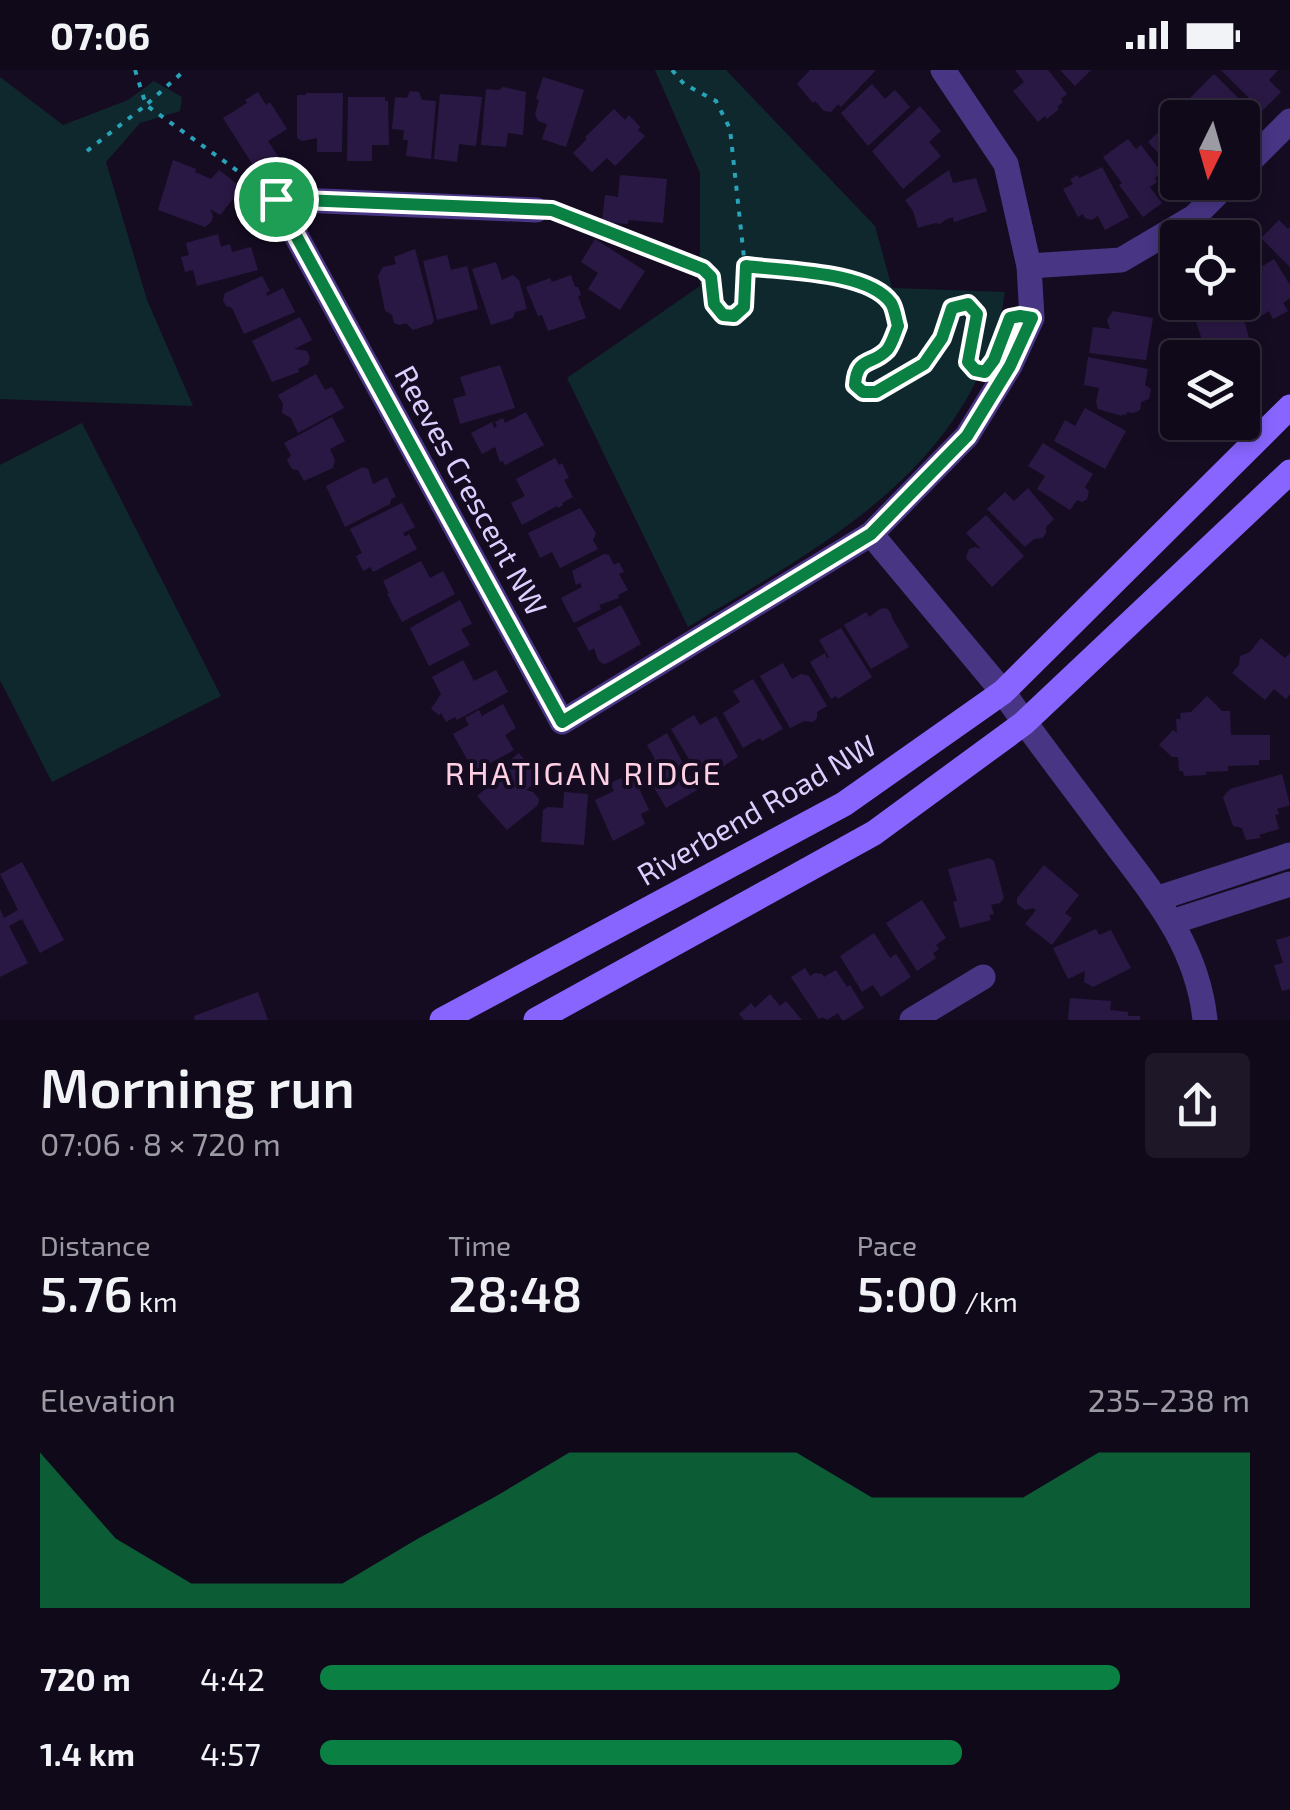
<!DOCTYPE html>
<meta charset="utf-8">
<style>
:root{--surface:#10091a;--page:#1e1727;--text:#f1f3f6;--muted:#9c9aa2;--line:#302a39;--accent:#0b8043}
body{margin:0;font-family:"Exo 2",sans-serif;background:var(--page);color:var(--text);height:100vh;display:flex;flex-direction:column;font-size:38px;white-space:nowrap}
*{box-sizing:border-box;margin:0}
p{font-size:32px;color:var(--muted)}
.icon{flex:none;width:55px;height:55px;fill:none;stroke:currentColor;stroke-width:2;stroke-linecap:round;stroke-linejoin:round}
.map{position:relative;height:950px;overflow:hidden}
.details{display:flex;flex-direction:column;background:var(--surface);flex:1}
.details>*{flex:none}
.needle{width:65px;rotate:185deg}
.tools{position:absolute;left:1160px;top:30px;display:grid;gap:20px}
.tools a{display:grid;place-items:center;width:100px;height:100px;border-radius:10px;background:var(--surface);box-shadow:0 5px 15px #0003,0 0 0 2px var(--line);font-size:50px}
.pin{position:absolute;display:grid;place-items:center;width:85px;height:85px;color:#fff;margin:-42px;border:5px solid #fff;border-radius:50%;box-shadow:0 2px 10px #0007}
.round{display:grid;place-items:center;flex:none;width:105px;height:105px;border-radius:10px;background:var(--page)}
.summary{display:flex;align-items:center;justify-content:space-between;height:170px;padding:0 40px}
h1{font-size:55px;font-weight:600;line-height:75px}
.figures{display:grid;grid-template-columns:repeat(3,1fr);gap:15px;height:170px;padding:10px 40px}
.figures div{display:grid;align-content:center}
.figures b{font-size:50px;font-weight:600}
.figures small{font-size:28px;font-weight:400}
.figures p{font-size:28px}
.chart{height:280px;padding:20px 40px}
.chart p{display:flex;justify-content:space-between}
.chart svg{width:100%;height:180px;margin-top:10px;fill:var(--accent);opacity:.7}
ul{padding:0 40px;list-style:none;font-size:32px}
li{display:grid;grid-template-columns:160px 120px 1fr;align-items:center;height:75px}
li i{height:25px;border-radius:12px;background:var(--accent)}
.status{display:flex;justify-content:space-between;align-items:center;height:70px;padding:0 50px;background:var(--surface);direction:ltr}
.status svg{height:28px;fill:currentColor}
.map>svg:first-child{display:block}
.green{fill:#0f282d}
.building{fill:#2a1844}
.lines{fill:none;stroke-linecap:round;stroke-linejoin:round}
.path{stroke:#28a3b8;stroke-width:4;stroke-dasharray:5 8;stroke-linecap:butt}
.minor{stroke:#483584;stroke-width:25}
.tertiary{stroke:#483584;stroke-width:25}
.secondary{stroke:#8865ff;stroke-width:25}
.route-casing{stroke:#fff;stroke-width:20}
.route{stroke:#0b8043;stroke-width:12}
.labels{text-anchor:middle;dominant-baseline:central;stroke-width:8;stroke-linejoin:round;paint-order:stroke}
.street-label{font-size:30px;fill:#deceff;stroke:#150c22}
.neighbourhood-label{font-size:32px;letter-spacing:2.5px;fill:#ffd0e4;stroke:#150c22}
</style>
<div class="status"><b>07:06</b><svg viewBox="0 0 49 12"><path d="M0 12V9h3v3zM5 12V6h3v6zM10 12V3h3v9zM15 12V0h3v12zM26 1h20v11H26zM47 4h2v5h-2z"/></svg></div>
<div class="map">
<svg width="1290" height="950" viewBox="0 0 1290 950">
<rect width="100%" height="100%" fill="#150c22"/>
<g class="green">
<path d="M655,0H726L875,156L892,218L1005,222C1002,237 1001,253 996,267C993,279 985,291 980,303C923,426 798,489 688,557L567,308L700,216V103Z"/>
<polygon points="0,7 63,55 128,30 154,11 182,27 180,41 140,53 106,92 147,230 193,336 0,329"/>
<polygon points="82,353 221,626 52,712 0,610 0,395"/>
</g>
<g class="building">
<polygon points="810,0 876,0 841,37 838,34 831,42 824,41 815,31 813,33 797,14"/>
<polygon points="1015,0 1048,0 1067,24 1061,29 1063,32 1057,37 1059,39 1047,49 1045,46 1038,52 1013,21 1024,12"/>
<polygon points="1060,0 1091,0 1075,16"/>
<polygon points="1221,0 1278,0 1269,10 1281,22 1262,41"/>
<polygon points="1214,4 1243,33 1235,42 1239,46 1237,48 1200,48 1185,33"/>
<polygon points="543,7 584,20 566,77 542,69 547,54 538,51 535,44 539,30 536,29"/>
<polygon points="872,14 885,29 895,20 910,37 868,76 841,43"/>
<polygon points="503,17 526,22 523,65 508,63 506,77 481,75 486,19 499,20"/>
<polygon points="410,21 419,22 422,30 436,31 431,89 406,86 408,70 403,70 404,60 392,59 395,27 407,28"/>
<polygon points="258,22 266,35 270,32 287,59 268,71 278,86 256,100 223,48 247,33 245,30"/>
<polygon points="306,23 343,23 342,82 317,82 317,68 302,71 297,68 297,25 306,25"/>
<polygon points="440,24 482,27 476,76 459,74 457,92 434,89"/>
<polygon points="348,27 385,27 385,31 388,31 389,75 372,75 372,91 347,91"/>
<polygon points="920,36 941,61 929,72 941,86 903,119 872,81"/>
<polygon points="614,39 625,50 629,45 640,57 638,60 645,66 615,96 607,88 592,102 573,83 587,69 585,67"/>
<polygon points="1179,42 1185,48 1178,48 1178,95 1172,90 1169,94 1148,72"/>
<polygon points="1128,69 1136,79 1141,75 1162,103 1155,108 1157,112 1150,117 1162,133 1143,147 1119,115 1122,113 1103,87"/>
<polygon points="173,90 196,99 195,102 211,109 219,100 242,118 220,145 210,139 213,146 211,152 205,157 158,140"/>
<polygon points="1102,97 1129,147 1105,160 1098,146 1091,150 1085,148 1083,144 1078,147 1063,119 1073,114 1070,109 1078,105 1079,108"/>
<polygon points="949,100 953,113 976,108 987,141 954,152 953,147 945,150 940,154 935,153 918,158 913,141 905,130"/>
<polygon points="620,105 667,109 663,153 628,150 628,154 602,152 605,125 618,127"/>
<polygon points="1279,150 1288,159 1290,157 1290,197 1261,168"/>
<polygon points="218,164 221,177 230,174 232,182 251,177 258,200 197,216 193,200 185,202 181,187 189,185 186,173"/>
<polygon points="595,169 645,201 620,240 588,219 598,203 581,192"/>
<polygon points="415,179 434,250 432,254 413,260 406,253 399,255 394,253 392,245 385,241 378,206 383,197 396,194 394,187"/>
<polygon points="447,185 451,200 467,196 478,239 437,250 423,191"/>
<polygon points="1249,188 1256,200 1274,189 1290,215 1290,228 1283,233 1288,241 1273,249 1269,241 1255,250 1242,229 1242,192"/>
<polygon points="496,192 502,210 513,205 519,210 527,239 515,242 513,248 491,255 472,199"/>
<polygon points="571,205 575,217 578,217 581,225 578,226 586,248 548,261 542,245 538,246 526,217 550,208 552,212"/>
<polygon points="262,206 270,221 266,223 267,226 283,218 295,242 244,264 232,238 226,236 223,230 225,223"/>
<polygon points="1189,232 1239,232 1250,271 1207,284"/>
<polygon points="1113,241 1153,248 1146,290 1089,283 1093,257 1110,259 1107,250"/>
<polygon points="300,247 312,270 294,279 307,281 310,288 308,294 298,299 299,302 272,312 252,271"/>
<polygon points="1088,287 1148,299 1145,315 1151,319 1149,329 1141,332 1140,340 1134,343 1127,342 1126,345 1122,344 1122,346 1098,339 1096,332 1099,318 1084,315"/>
<polygon points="500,295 515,338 460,354 453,329 466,325 460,307"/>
<polygon points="316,304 325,320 332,317 344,338 298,363 291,348 282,343 283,334 278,325"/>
<polygon points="1085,338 1126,361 1105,399 1054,371 1065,350 1075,356"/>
<polygon points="526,342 544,375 505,395 503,391 500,392 495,377 482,384 471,363 492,352 494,358 497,356 495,352 503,348 505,353"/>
<polygon points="332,347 345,371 330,379 335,390 333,398 304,411 298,400 292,399 287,390 291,385 284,373"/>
<polygon points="1043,373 1093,404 1085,417 1089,422 1087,429 1082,432 1077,430 1070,440 1037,419 1045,406 1028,396"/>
<polygon points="555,388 559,395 562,393 569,408 564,410 573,427 562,433 563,435 558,438 557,436 522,455 511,433 525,426 516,409"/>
<polygon points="363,397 368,399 373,414 387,407 396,427 391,429 390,434 345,457 326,416"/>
<polygon points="1028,418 1054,449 1046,457 1046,463 1043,468 1034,469 1025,477 987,439 1005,422 1014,431"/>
<polygon points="402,433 415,457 403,463 405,467 409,464 417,479 373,502 370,497 363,501 356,486 362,483 350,459"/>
<polygon points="580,438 596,463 593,470 598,479 560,498 552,482 540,488 528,463"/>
<polygon points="986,445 1024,486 992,517 966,488 969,479 975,477 981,479 966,463"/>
<polygon points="604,484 609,485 614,495 619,492 624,502 619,504 628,520 618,525 619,528 599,535 601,539 574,553 561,528 582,517 580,513 576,515 572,501"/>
<polygon points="421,491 430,508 443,501 455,524 402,552 387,524 389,523 383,511"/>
<polygon points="460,530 472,554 461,559 470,575 429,596 410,558"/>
<polygon points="621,535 641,574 608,593 603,594 598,590 594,578 589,581 577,558"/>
<polygon points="886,538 891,543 892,548 909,577 871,599 844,555 866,542 869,547 880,539"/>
<polygon points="841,558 872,607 838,629 836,626 831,629 810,592 825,583 827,588 829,587 819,570"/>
<polygon points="1261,568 1285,588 1290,583 1290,624 1286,629 1274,619 1265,630 1232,603 1239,595 1240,586 1250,582"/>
<polygon points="463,590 474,611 496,600 508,622 457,650 455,647 446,652 441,643 439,645 431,639 441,624 432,607"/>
<polygon points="783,593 792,609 801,604 809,606 827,636 817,642 817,648 813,652 804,651 790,658 760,606"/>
<polygon points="753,609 783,659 762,671 760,668 743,678 723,643 740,632 733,621"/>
<polygon points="1207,626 1222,641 1230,641 1231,665 1270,665 1270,690 1259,690 1259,695 1228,696 1228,701 1206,702 1206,705 1184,706 1183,701 1179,701 1178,687 1172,687 1159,675 1173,660 1177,663 1176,649 1181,649 1180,643 1191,642"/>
<polygon points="503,634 516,658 505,665 514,680 474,702 453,664 469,655 465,648 479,640 482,646"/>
<polygon points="694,645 700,655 716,646 738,687 704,708 696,694 693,696 671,659"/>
<polygon points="667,663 697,720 666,738 642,697 655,689 647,675"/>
<polygon points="519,683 540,709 526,720 533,722 539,729 538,735 507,760 477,726 502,706 498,700"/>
<polygon points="632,703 649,740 641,744 645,754 613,771 595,730 614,721 610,713"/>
<polygon points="1282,704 1290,735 1277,739 1279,744 1275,745 1279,759 1259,765 1261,768 1246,770 1242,758 1233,756 1223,727 1230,719"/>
<polygon points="564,722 588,724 584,775 541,772 543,740 548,737 563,738"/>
<polygon points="989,788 994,791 1004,828 1000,833 991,835 994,844 989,845 991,850 960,858 953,832 957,831 948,799"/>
<polygon points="22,792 64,870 40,883 22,849 9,856 28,893 0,907 0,839 4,848 18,840 0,804"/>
<polygon points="1044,795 1079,825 1065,843 1072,848 1052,875 1025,854 1036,840 1033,838 1025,840 1017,834 1017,828"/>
<polygon points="922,830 946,868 936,875 939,879 933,883 936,888 917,901 886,853"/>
<polygon points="1096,859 1099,865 1111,860 1131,898 1093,917 1084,912 1085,901 1068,909 1053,878"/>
<polygon points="874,863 890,888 896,884 911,907 881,927 873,915 862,922 840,886"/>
<polygon points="1290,866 1290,919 1282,921 1274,895 1283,893 1276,870"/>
<polygon points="805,898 810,906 815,903 822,904 824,907 836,900 847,917 850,915 864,938 845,950 842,950 838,943 827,950 823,947 819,949 791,907"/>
<polygon points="258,922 268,950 195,950 194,946"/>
<polygon points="770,924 780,936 786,931 802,950 744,950 739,944 751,933 755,938"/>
<polygon points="1070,928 1111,931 1110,940 1128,942 1128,946 1140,946 1140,950 1068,950"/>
</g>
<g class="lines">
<g class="path">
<polyline points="135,0 146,35 185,0"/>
<polyline points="87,81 146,35 260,117"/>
<polyline points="557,141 703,199 711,207 714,234 723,245 734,246 744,237 745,197 730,59 716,31 684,14 672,0"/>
<path d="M745,197C782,201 869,201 891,233C895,239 896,250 898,256C895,263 892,274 887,280C872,296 857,286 855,315L863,322L875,323L924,294L942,268L952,238L968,234L977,244L968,292L975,300L982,301"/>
</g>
<g class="minor">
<polyline points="1242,99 1290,51"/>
<polyline points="536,140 276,129 562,652 871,464 967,366 1010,296 1032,248 1029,196 1006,94 943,0"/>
<polyline points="1029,196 1121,190 1194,147 1229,112"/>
<polyline points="871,464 1003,622"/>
<polyline points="1156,829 1290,785"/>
<polyline points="1172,852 1290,814"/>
<polyline points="912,950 983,907"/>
</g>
<path class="tertiary" d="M1003,622C1036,669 1071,714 1105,760C1150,821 1197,872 1205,950"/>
<g class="secondary">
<polyline points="442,950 844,734 1003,622 1290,337"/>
<polyline points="536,950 874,763 1024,653 1290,402"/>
</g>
</g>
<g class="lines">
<g class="route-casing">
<path id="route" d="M276,129L552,140L703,199L711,207L714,234L723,245L734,246L744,237L746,196C783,201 869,201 891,233C895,239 896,250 898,256C895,263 892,274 887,280C872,296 857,286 855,315L863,322H876L924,294L942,268L952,238L968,234L977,244L968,292L975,300L985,302L994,290L1010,248L1020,246L1032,248L1010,296L967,366L871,464L562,652Z"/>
</g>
<use href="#route" class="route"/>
</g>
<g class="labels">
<g class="street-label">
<text transform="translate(472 420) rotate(61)">Reeves Crescent NW</text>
<text transform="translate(756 739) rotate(-30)">Riverbend Road NW</text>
</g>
<g class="neighbourhood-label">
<text x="584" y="702">RHATIGAN RIDGE</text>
</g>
</g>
</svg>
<div class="tools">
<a><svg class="needle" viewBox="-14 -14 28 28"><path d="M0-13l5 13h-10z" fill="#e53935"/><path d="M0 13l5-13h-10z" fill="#9c9aa2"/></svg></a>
<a><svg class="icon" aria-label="locate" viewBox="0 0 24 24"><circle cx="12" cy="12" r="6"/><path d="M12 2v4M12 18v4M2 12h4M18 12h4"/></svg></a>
<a><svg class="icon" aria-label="layers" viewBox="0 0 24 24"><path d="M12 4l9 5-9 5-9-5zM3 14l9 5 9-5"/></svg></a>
</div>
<div class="pin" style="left:276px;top:129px;background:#1e9e55"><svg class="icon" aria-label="arrive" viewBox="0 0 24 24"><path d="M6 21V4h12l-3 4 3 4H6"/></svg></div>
</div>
<section class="details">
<div class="summary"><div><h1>Morning run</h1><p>07:06 · 8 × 720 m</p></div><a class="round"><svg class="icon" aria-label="share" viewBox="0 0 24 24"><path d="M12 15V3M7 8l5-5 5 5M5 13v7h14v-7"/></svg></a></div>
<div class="figures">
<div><p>Distance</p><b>5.76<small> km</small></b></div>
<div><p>Time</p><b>28:48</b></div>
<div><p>Pace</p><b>5:00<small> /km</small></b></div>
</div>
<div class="chart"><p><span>Elevation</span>235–238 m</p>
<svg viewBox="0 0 160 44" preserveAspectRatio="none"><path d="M0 44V6L10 27L20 38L30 38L40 38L50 27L60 17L70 6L80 6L90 6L100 6L110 17L120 17L130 17L140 6L150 6L160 6V44z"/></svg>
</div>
<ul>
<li><b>720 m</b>4:42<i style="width:86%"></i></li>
<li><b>1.4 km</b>4:57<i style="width:69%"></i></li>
</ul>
</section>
